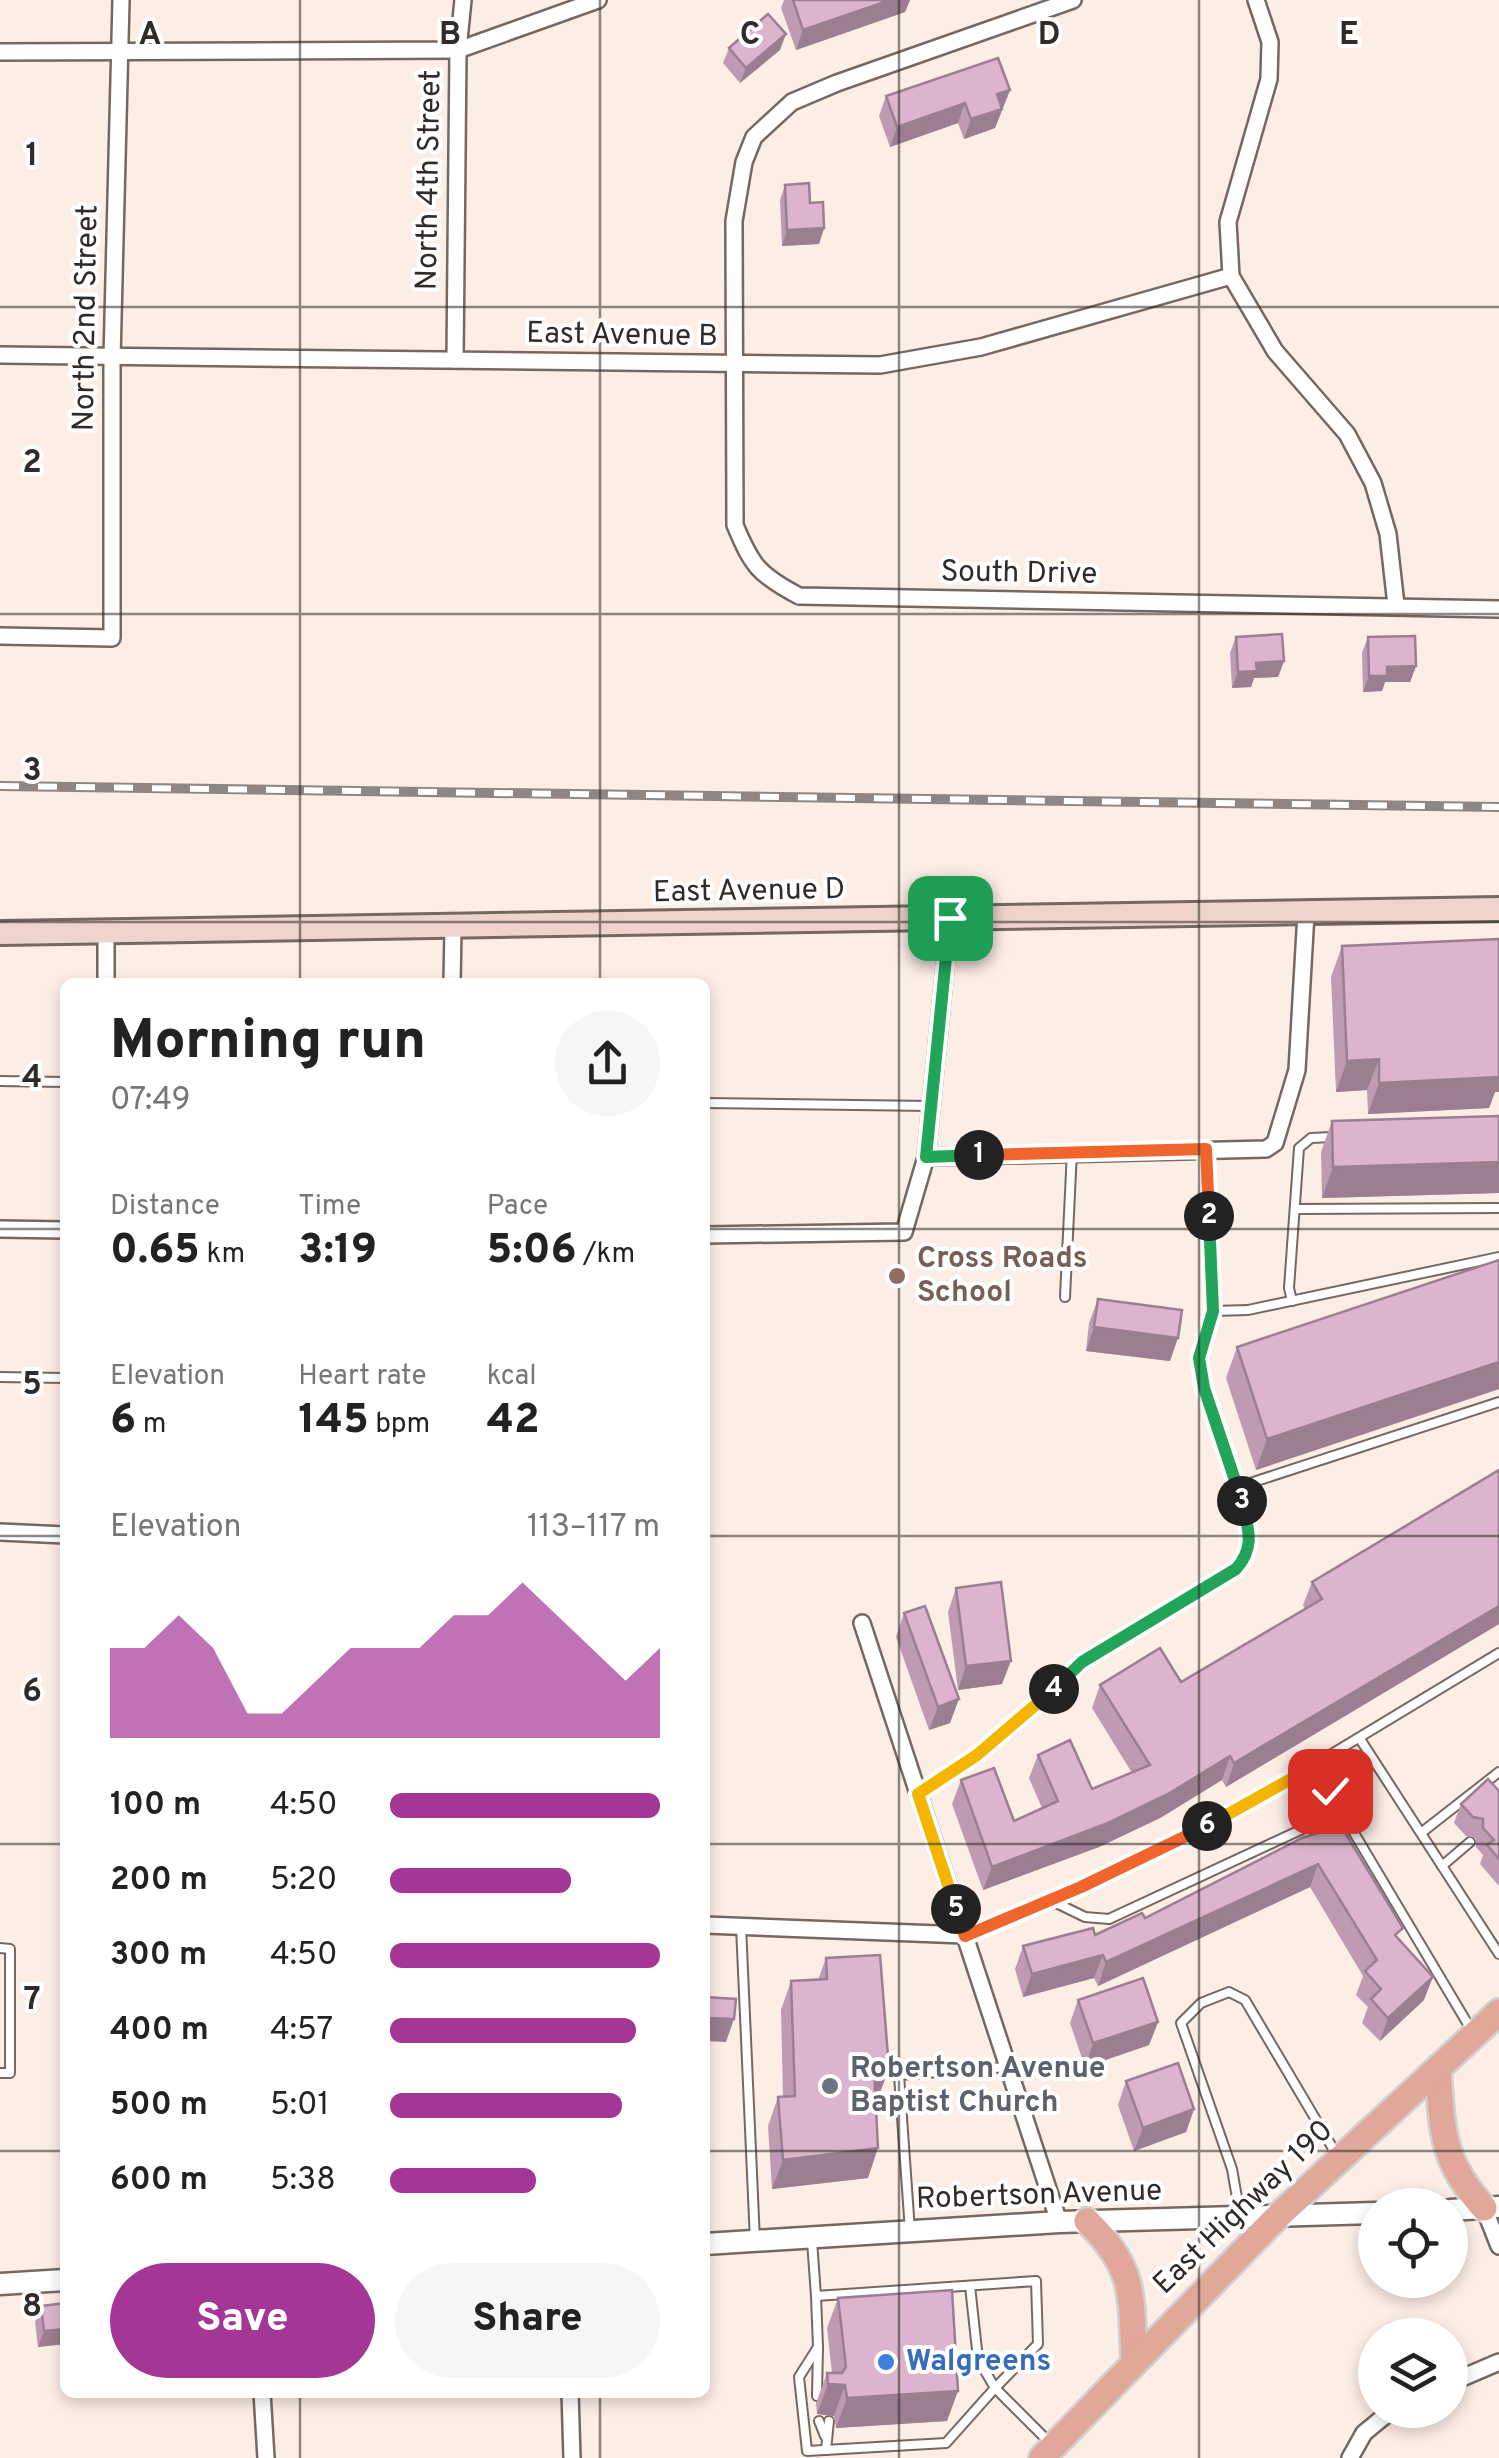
<!DOCTYPE html>
<meta charset="utf-8">
<style>
:root{--surface:#fff;--page:#f6f6f6;--text:#222;--muted:#767676;--accent:#a43796}
body{margin:0;font-family:Overpass,sans-serif;background:var(--page);color:var(--text);height:100vh;display:flex;flex-direction:column;font-size:38px;white-space:nowrap}
*{box-sizing:border-box;margin:0}
p{font-size:32px;color:var(--muted)}
.icon{flex:none;width:55px;height:55px;fill:none;stroke:currentColor;stroke-width:2;stroke-linecap:round;stroke-linejoin:round}
.map{position:relative;flex:1;overflow:hidden}
.drawer{position:absolute;left:60px;top:978px;width:650px;height:1420px;display:flex;flex-direction:column;background:var(--surface);border-radius:15px;box-shadow:0 5px 15px #0003}
.drawer>*{flex:none}
.fabs{position:absolute;left:1358px;top:2188px;display:grid;gap:20px}
.fabs a{display:grid;place-items:center;width:110px;height:110px;border-radius:50%;background:var(--surface);box-shadow:0 5px 15px #0003;font-size:50px}
.pin{position:absolute;display:grid;place-items:center;width:85px;height:85px;color:#fff;margin:-42px;border-radius:20px;box-shadow:0 5px 15px #0006}
.km{position:absolute;width:50px;height:50px;margin:-25px;border-radius:50%;background:#222;color:#fff;font-size:28px;line-height:50px;text-align:center}
.round{display:grid;place-items:center;flex:none;width:105px;height:105px;border-radius:52px;background:var(--page)}
.headline{display:flex;align-items:center;justify-content:space-between;height:170px;padding:0 50px}
h1{font-size:55px;font-weight:800;line-height:75px}
.metrics{display:grid;grid-template-columns:repeat(3,1fr);gap:15px;height:170px;padding:10px 50px}
.metrics div{display:grid;align-content:center}
.metrics b{font-size:42px;font-weight:800}
.metrics small{font-size:28px;font-weight:400}
.metrics p{font-size:28px}
.chart{height:280px;padding:20px 50px}
.chart p{display:flex;justify-content:space-between}
.chart svg{width:100%;height:180px;margin-top:10px;fill:var(--accent);opacity:.7}
.button{display:flex;gap:20px;margin-top:auto;padding:20px 50px}
.button a{flex:1;height:115px;border-radius:60px;background:var(--accent);color:#fff;font-size:40px;font-weight:800;line-height:115px;text-align:center}
.button a+a{background:var(--page);color:var(--text)}
ul{padding:0 50px;list-style:none;font-size:32px}
li{display:grid;grid-template-columns:160px 120px 1fr;align-items:center;height:75px}
li i{height:25px;border-radius:12px;background:var(--accent)}
.map>svg:first-child{display:block}
.lines{fill:none;stroke-linecap:round;stroke-linejoin:round}
.service-casing{stroke:#756861;stroke-width:12}
.minor-casing{stroke:#756861;stroke-width:20}
.tertiary-casing{stroke:#756861;stroke-width:25}
.secondary-casing{stroke:#756861;stroke-width:28}
.primary-casing{stroke:#d1d0d0;stroke-width:30}
.service{stroke:#fff;stroke-width:8}
.minor{stroke:#fff;stroke-width:15}
.tertiary{stroke:#fff;stroke-width:20}
.secondary{stroke:#efd3cd;stroke-width:22}
.primary{stroke:#e0a79a;stroke-width:25}
.rail-casing{stroke:#908681;stroke-width:10}
.rail{stroke:#fff;stroke-width:6;stroke-dasharray:19;stroke-linecap:butt}
.wall{fill:#be9bb2}
.shaded-wall{fill:#9b7e91}
.building{fill:#ddb4cf;stroke:#9b7e91;stroke-width:2.5}
.split-1-casing{stroke:#fff;stroke-width:20}
.split-2-casing{stroke:#fff;stroke-width:20}
.split-3-casing{stroke:#fff;stroke-width:20}
.split-4-casing{stroke:#fff;stroke-width:20}
.split-5-casing{stroke:#fff;stroke-width:20}
.split-6-casing{stroke:#fff;stroke-width:20}
.split-7-casing{stroke:#fff;stroke-width:20}
.split-1{stroke:#22a559;stroke-width:12}
.split-2{stroke:#f0652b;stroke-width:12}
.split-3{stroke:#22a559;stroke-width:12}
.split-4{stroke:#22a559;stroke-width:12}
.split-5{stroke:#f5b400;stroke-width:12}
.split-6{stroke:#f0652b;stroke-width:12}
.split-7{stroke:#f5b400;stroke-width:12}
.grid{fill:none;stroke:#302b28;stroke-width:2.5;stroke-opacity:0.55}
.education-dot{fill:#8d6e63;stroke:#fff;stroke-width:4}
.worship-dot{fill:#6b7280;stroke:#fff;stroke-width:4}
.shop-dot{fill:#3f7fe0;stroke:#fff;stroke-width:4}
.labels{text-anchor:middle;dominant-baseline:central;stroke-width:8;stroke-linejoin:round;paint-order:stroke}
.street-label{font-size:30px;fill:#302b28;stroke:#fff}
.education-label{font-size:30px;font-weight:bold;fill:#785e54;stroke:#fff;text-anchor:start}
.worship-label{font-size:30px;font-weight:bold;fill:#5b616d;stroke:#fff;text-anchor:start}
.shop-label{font-size:30px;font-weight:bold;fill:#366cbe;stroke:#fff;text-anchor:start}
.grid-label{font-size:32px;text-anchor:middle;font-weight:bold;fill:#302b28;stroke:#fff;stroke-width:8;stroke-linejoin:round;paint-order:stroke}
</style>
<div class="map">
<svg width="1499" height="2458" viewBox="0 0 1499 2458">
<rect width="100%" height="100%" fill="#fcede5"/>
<g class="lines">
<g class="service-casing">
<g id="service">
<polyline points="0,1081 65,1082"/>
<polyline points="705,1103 930,1106"/>
<polyline points="1295,1209 1499,1208"/>
<polyline points="1065,1297 1072,1151"/>
<polyline points="1292,1301 1289,1288 1299,1148 1311,1138 1332,1137"/>
<polyline points="1213,1311 1248,1310 1499,1257"/>
<polyline points="0,1377 65,1378"/>
<polyline points="1238,1487 1499,1402"/>
<polyline points="1360,1739 1499,1954"/>
<polyline points="1317,1765 1341,1811"/>
<path d="M918,1794C963,1770 1008,1736 1044,1701C1058,1688 1066,1674 1082,1663L1236,1569C1272,1531 1216,1434 1204,1388C1197,1358 1208,1341 1212,1312C1219,1268 1208,1197 1206,1150"/>
<polyline points="1421,1833 1499,1772"/>
<polyline points="1442,1866 1470,1842"/>
<polyline points="1050,1900 1085,1917 1109,1919 1341,1811 1472,2031"/>
<polyline points="741,1926 755,2241"/>
<polyline points="965,1935 1081,1887 1234,1813 1499,1653"/>
<polyline points="0,1948 10,1949 10,2073 0,2073"/>
<polyline points="1240,2215 1232,2169 1181,2023 1201,2003 1229,1992 1245,2000 1338,2157"/>
<polyline points="910,2231 899,2075 1007,2067"/>
<polyline points="812,2241 816,2296 1036,2281 1038,2344 995,2388 1049,2442"/>
<polyline points="816,2296 818,2347 799,2377 807,2451 946,2443 995,2388 978,2359 970,2286"/>
<polyline points="817,2396 818,2347"/>
<polyline points="819,2421 825,2436"/>
<polyline points="826,2450 829,2421"/>
</g>
</g>
<g class="minor-casing">
<g id="minor">
<path d="M1073,0L837,83L792,102L754,137L744,162L734,221L735,525C752,566 759,575 799,596L1499,609"/>
<polyline points="1256,0 1270,42 1269,79 1228,222 1231,276 1275,351 1347,434 1373,483 1388,534 1396,605"/>
<polyline points="0,52 458,50 598,0"/>
<polyline points="0,355 880,365 981,347 1231,276"/>
<polyline points="455,360 458,50 463,0"/>
<polyline points="0,636 112,638 112,358 121,0"/>
<polyline points="106,933 106,982"/>
<polyline points="452,982 453,929"/>
<polyline points="926,1157 1266,1149 1275,1143 1297,1070 1306,913"/>
<polyline points="0,1229 65,1230"/>
<polyline points="705,1235 904,1232 926,1157 950,918"/>
<polyline points="0,1532 65,1535"/>
<polyline points="862,1623 1059,2222"/>
<polyline points="705,1925 965,1935"/>
<polyline points="1484,2208 1499,2246"/>
<polyline points="1450,2383 1499,2362"/>
<polyline points="262,2392 266,2458"/>
<polyline points="570,2392 572,2458"/>
<polyline points="1350,2458 1364,2433 1392,2410"/>
</g>
</g>
<g class="tertiary-casing">
<g id="tertiary">
<polyline points="1450,2210 1499,2207"/>
<polyline points="705,2244 1059,2222 1375,2213"/>
<polyline points="0,2284 65,2280"/>
</g>
</g>
<g class="secondary-casing">
<polyline id="secondary" points="0,933 1499,909"/>
</g>
<g class="primary-casing">
<g id="primary">
<path d="M1438,2069C1442,2129 1441,2161 1484,2208"/>
<path d="M1087,2221C1137,2269 1131,2297 1134,2362"/>
<polyline points="1042,2458 1275,2219 1499,2012"/>
</g>
</g>
<use href="#service" class="service"/>
<use href="#minor" class="minor"/>
<use href="#tertiary" class="tertiary"/>
<use href="#secondary" class="secondary"/>
<use href="#primary" class="primary"/>
<g class="rail-casing">
<polyline id="rail" points="0,786 1499,807"/>
</g>
<use href="#rail" class="rail"/>
</g>
<g class="wall">
<polygon points="784,0 910,0 905,12 796,50 781,8"/>
<polygon points="729,48 780,50 740,83 723,63"/>
<polygon points="1010,90 995,128 964,139 958,123 890,147 879,116 886,96"/>
<polygon points="785,185 824,228 819,244 782,246 780,200"/>
<polygon points="1236,637 1284,661 1278,677 1254,678 1251,687 1232,688 1230,653"/>
<polygon points="1368,637 1416,666 1410,682 1385,682 1382,691 1363,692 1362,653"/>
<polygon points="1499,939 1499,1092 1495,1092 1489,1108 1368,1114 1367,1090 1336,1092 1331,977 1342,946"/>
<polygon points="1499,1116 1499,1193 1322,1198 1321,1152 1332,1121"/>
<polygon points="1499,1260 1499,1389 1256,1470 1226,1378 1237,1347"/>
<polygon points="1098,1299 1170,1361 1086,1351 1089,1323"/>
<polygon points="1499,1470 1499,1624 1226,1787 1222,1780 1160,1818 1099,1847 983,1890 952,1804 961,1780 1014,1821 1042,1808 1029,1778 1038,1755 1092,1789 1132,1773 1092,1708 1100,1685 1181,1682 1305,1609 1303,1605 1312,1582"/>
<polygon points="956,1588 1002,1684 958,1690 948,1612"/>
<polygon points="904,1613 950,1723 929,1730 896,1637"/>
<polygon points="1499,1791 1499,1886 1480,1864 1483,1855 1476,1847 1476,1838 1466,1836 1454,1823 1461,1804"/>
<polygon points="1302,1838 1399,1939 1424,2000 1380,2041 1362,2023 1368,2007 1356,1995 1363,1976 1310,1887 1098,1986 1094,1978 1023,1997 1015,1969 1023,1946 1095,1935 1145,1918"/>
<polygon points="826,1958 878,2098 876,2098 868,2178 772,2189 768,2126 778,2097 783,2097 781,2010 791,1981 818,1980"/>
<polygon points="1078,2000 1158,2022 1149,2045 1085,2067 1070,2023"/>
<polygon points="1126,2081 1194,2109 1186,2132 1134,2151 1118,2105"/>
<polygon points="838,2298 947,2421 836,2428 834,2416 817,2414 816,2403 827,2373 832,2373 827,2328"/>
<polygon points="65,2303 65,2344 38,2347 35,2322 41,2306"/>
</g>
<g class="shaded-wall">
<polygon points="890,0 910,0 905,12 796,50 803,30"/>
<polygon points="786,34 780,50 740,83 746,68"/>
<polygon points="1010,90 995,128 964,139 971,119 997,94"/>
<polygon points="965,103 958,123 890,147 897,127"/>
<polygon points="824,228 819,244 782,246 787,230"/>
<polygon points="1284,661 1278,677 1254,678 1251,687 1232,688 1238,672 1256,663"/>
<polygon points="1416,666 1410,682 1385,682 1382,691 1363,692 1369,676 1387,667"/>
<polygon points="1379,1059 1367,1090 1336,1092 1347,1061"/>
<polygon points="1499,1064 1499,1092 1495,1092 1489,1108 1368,1114 1379,1083"/>
<polygon points="1499,1162 1499,1193 1322,1198 1333,1167"/>
<polygon points="1094,1327 1178,1338 1170,1361 1086,1351"/>
<polygon points="1499,1362 1499,1389 1256,1470 1267,1439"/>
<polygon points="1499,1606 1499,1624 1226,1787 1234,1763"/>
<polygon points="1011,1661 1002,1684 958,1690 966,1666"/>
<polygon points="959,1699 950,1723 929,1730 938,1707"/>
<polygon points="1230,1756 1222,1780 1160,1818 1099,1847 983,1890 992,1867"/>
<polygon points="1318,1864 1310,1887 1098,1986 1106,1962"/>
<polygon points="1103,1955 1094,1978 1023,1997 1032,1974"/>
<polygon points="1433,1977 1424,2000 1380,2041 1388,2018"/>
<polygon points="705,2018 734,2019 726,2042 705,2041"/>
<polygon points="1158,2022 1149,2045 1085,2067 1093,2043"/>
<polygon points="889,2069 878,2098 863,2099 874,2070"/>
<polygon points="1194,2109 1186,2132 1134,2151 1143,2128"/>
<polygon points="878,2148 868,2178 772,2189 783,2160"/>
<polygon points="65,2329 65,2344 38,2347 44,2331"/>
<polygon points="828,2384 845,2385 834,2416 817,2414"/>
<polygon points="958,2391 947,2421 836,2428 847,2398"/>
</g>
<g class="building">
<polygon points="793,0 890,0 803,30"/>
<polygon points="768,14 786,34 746,68 729,48"/>
<polygon points="998,58 1010,90 997,94 1002,109 971,119 965,103 897,127 886,96"/>
<polygon points="809,183 810,203 823,202 824,228 787,230 785,185"/>
<polygon points="1282,634 1284,661 1256,663 1257,671 1238,672 1236,637"/>
<polygon points="1415,636 1416,666 1387,667 1387,676 1369,676 1368,637"/>
<polygon points="1499,939 1499,1077 1379,1083 1379,1059 1347,1061 1342,946"/>
<polygon points="1499,1116 1499,1162 1333,1167 1332,1121"/>
<polygon points="1499,1260 1499,1362 1267,1439 1237,1347"/>
<polygon points="1098,1299 1182,1310 1178,1338 1094,1327"/>
<polygon points="1499,1470 1499,1606 1234,1763 1230,1756 1168,1794 1108,1823 992,1867 961,1780 994,1768 1014,1821 1058,1801 1038,1755 1070,1740 1092,1789 1150,1765 1100,1685 1160,1648 1181,1682 1322,1599 1312,1582"/>
<polygon points="1001,1582 1011,1661 966,1666 956,1588"/>
<polygon points="925,1606 959,1699 938,1707 904,1613"/>
<polygon points="1488,1779 1499,1791 1499,1859 1487,1845 1494,1840 1483,1828 1483,1819 1473,1817 1461,1804"/>
<polygon points="1330,1829 1344,1831 1403,1928 1395,1935 1433,1977 1388,2018 1371,1999 1381,1989 1365,1971 1377,1960 1318,1864 1106,1962 1103,1955 1032,1974 1023,1946 1093,1928 1095,1935 1142,1913 1145,1918 1302,1838"/>
<polygon points="880,1955 889,2069 874,2070 878,2148 783,2160 778,2097 795,2096 791,1981 827,1979 826,1958"/>
<polygon points="1143,1978 1158,2022 1093,2043 1078,2000"/>
<polygon points="705,1997 736,1999 734,2019 705,2018"/>
<polygon points="1178,2063 1194,2109 1143,2128 1126,2081"/>
<polygon points="952,2290 958,2391 847,2398 845,2385 828,2384 827,2373 842,2373 846,2367 838,2298"/>
<polygon points="65,2303 65,2329 44,2331 41,2306"/>
</g>
<g class="lines">
<g class="split-1-casing">
<polyline id="split-1" points="950,918 926,1157 979,1155"/>
</g>
<g class="split-2-casing">
<polyline id="split-2" points="979,1155 1206,1149 1209,1216"/>
</g>
<g class="split-3-casing">
<polyline id="split-3" points="1209,1216 1213,1311 1199,1358 1204,1388 1242,1501"/>
</g>
<g class="split-4-casing">
<path id="split-4" d="M1054,1689L1082,1662L1236,1569C1256,1547 1248,1528 1242,1501"/>
</g>
<g class="split-5-casing">
<polyline id="split-5" points="956,1909 918,1794 977,1755 1054,1689"/>
</g>
<g class="split-6-casing">
<polyline id="split-6" points="956,1909 965,1936 1081,1887 1207,1826"/>
</g>
<g class="split-7-casing">
<polyline id="split-7" points="1207,1826 1316,1765 1330,1791"/>
</g>
<use href="#split-1" class="split-1"/>
<use href="#split-2" class="split-2"/>
<use href="#split-3" class="split-3"/>
<use href="#split-4" class="split-4"/>
<use href="#split-5" class="split-5"/>
<use href="#split-6" class="split-6"/>
<use href="#split-7" class="split-7"/>
</g>
<path class="grid" d="M300,0V982M600,0V982M899,0V2458M1199,0V2458M0,307H1499M0,614H1499M0,922H1499M0,1229H65M705,1229H1499M0,1536H65M705,1536H1499M0,1844H65M705,1844H1499M0,2151H65M705,2151H1499M300,2392V2458M600,2392V2458"/>
<circle class="education-dot" cx="897" cy="1276" r="10"/>
<circle class="worship-dot" cx="830" cy="2086" r="10"/>
<circle class="shop-dot" cx="886" cy="2362" r="10"/>
<g class="labels">
<g class="street-label">
<text transform="translate(430 180) rotate(-89)">North 4th Street</text>
<text transform="translate(87 318) rotate(-89)">North 2nd Street</text>
<text transform="translate(622 336) rotate(1)">East Avenue B</text>
<text transform="translate(1019 574) rotate(1)">South Drive</text>
<text transform="translate(749 892) rotate(-1)">East Avenue D</text>
<text transform="translate(1039 2196) rotate(-2)">Robertson Avenue</text>
<text transform="translate(1244 2208) rotate(-44)">East Highway 190</text>
</g>
<g class="education-label">
<text x="917" y="1259">Cross Roads<tspan x="917" dy="34">School</tspan></text>
</g>
<g class="worship-label">
<text x="850" y="2069">Robertson Avenue<tspan x="850" dy="34">Baptist Church</tspan></text>
</g>
<g class="shop-label">
<text x="906" y="2362">Walgreens</text>
</g>
</g>
<g class="grid-label">
<text x="150" y="44">A</text>
<text x="450" y="44">B</text>
<text x="750" y="44">C</text>
<text x="1049" y="44">D</text>
<text x="1349" y="44">E</text>
<text x="32" y="165">1</text>
<text x="32" y="472">2</text>
<text x="32" y="780">3</text>
<text x="32" y="1087">4</text>
<text x="32" y="1394">5</text>
<text x="32" y="1701">6</text>
<text x="32" y="2009">7</text>
<text x="32" y="2316">8</text>
</g>
</svg>
<div class="fabs">
<a><svg class="icon" aria-label="locate" viewBox="0 0 24 24"><circle cx="12" cy="12" r="6"/><path d="M12 2v4M12 18v4M2 12h4M18 12h4"/></svg></a>
<a><svg class="icon" aria-label="layers" viewBox="0 0 24 24"><path d="M12 4l9 5-9 5-9-5zM3 14l9 5 9-5"/></svg></a>
</div>
<div class="pin" style="left:950px;top:918px;background:#1e9e55"><svg class="icon" aria-label="arrive" viewBox="0 0 24 24"><path d="M6 21V4h12l-3 4 3 4H6"/></svg></div>
<div class="pin" style="left:1330px;top:1791px;background:#d93025"><svg class="icon" aria-label="check" viewBox="0 0 24 24"><path d="M5 12l5 5 9-10"/></svg></div>
<b class="km" style="left:979px;top:1155px">1</b>
<b class="km" style="left:1209px;top:1216px">2</b>
<b class="km" style="left:1242px;top:1501px">3</b>
<b class="km" style="left:1054px;top:1689px">4</b>
<b class="km" style="left:956px;top:1909px">5</b>
<b class="km" style="left:1207px;top:1826px">6</b>
<section class="drawer">
<div class="headline"><div><h1>Morning run</h1><p>07:49</p></div><a class="round"><svg class="icon" aria-label="share" viewBox="0 0 24 24"><path d="M12 15V3M7 8l5-5 5 5M5 13v7h14v-7"/></svg></a></div>
<div class="metrics">
<div><p>Distance</p><b>0.65<small> km</small></b></div>
<div><p>Time</p><b>3:19</b></div>
<div><p>Pace</p><b>5:06<small> /km</small></b></div>
</div>
<div class="metrics">
<div><p>Elevation</p><b>6<small> m</small></b></div>
<div><p>Heart rate</p><b>145<small> bpm</small></b></div>
<div><p>kcal</p><b>42</b></div>
</div>
<div class="chart"><p><span>Elevation</span>113–117 m</p>
<svg viewBox="0 0 160 44" preserveAspectRatio="none"><path d="M0 44V22L10 22L20 14L30 22L40 38L50 38L60 30L70 22L80 22L90 22L100 14L110 14L120 6L130 14L140 22L150 30L160 22V44z"/></svg>
</div>
<ul>
<li><b>100 m</b>4:50<i style="width:100%"></i></li>
<li><b>200 m</b>5:20<i style="width:67%"></i></li>
<li><b>300 m</b>4:50<i style="width:100%"></i></li>
<li><b>400 m</b>4:57<i style="width:91%"></i></li>
<li><b>500 m</b>5:01<i style="width:86%"></i></li>
<li><b>600 m</b>5:38<i style="width:54%"></i></li>
</ul>
<div class="button"><a>Save</a><a>Share</a></div>
</section>
</div>
